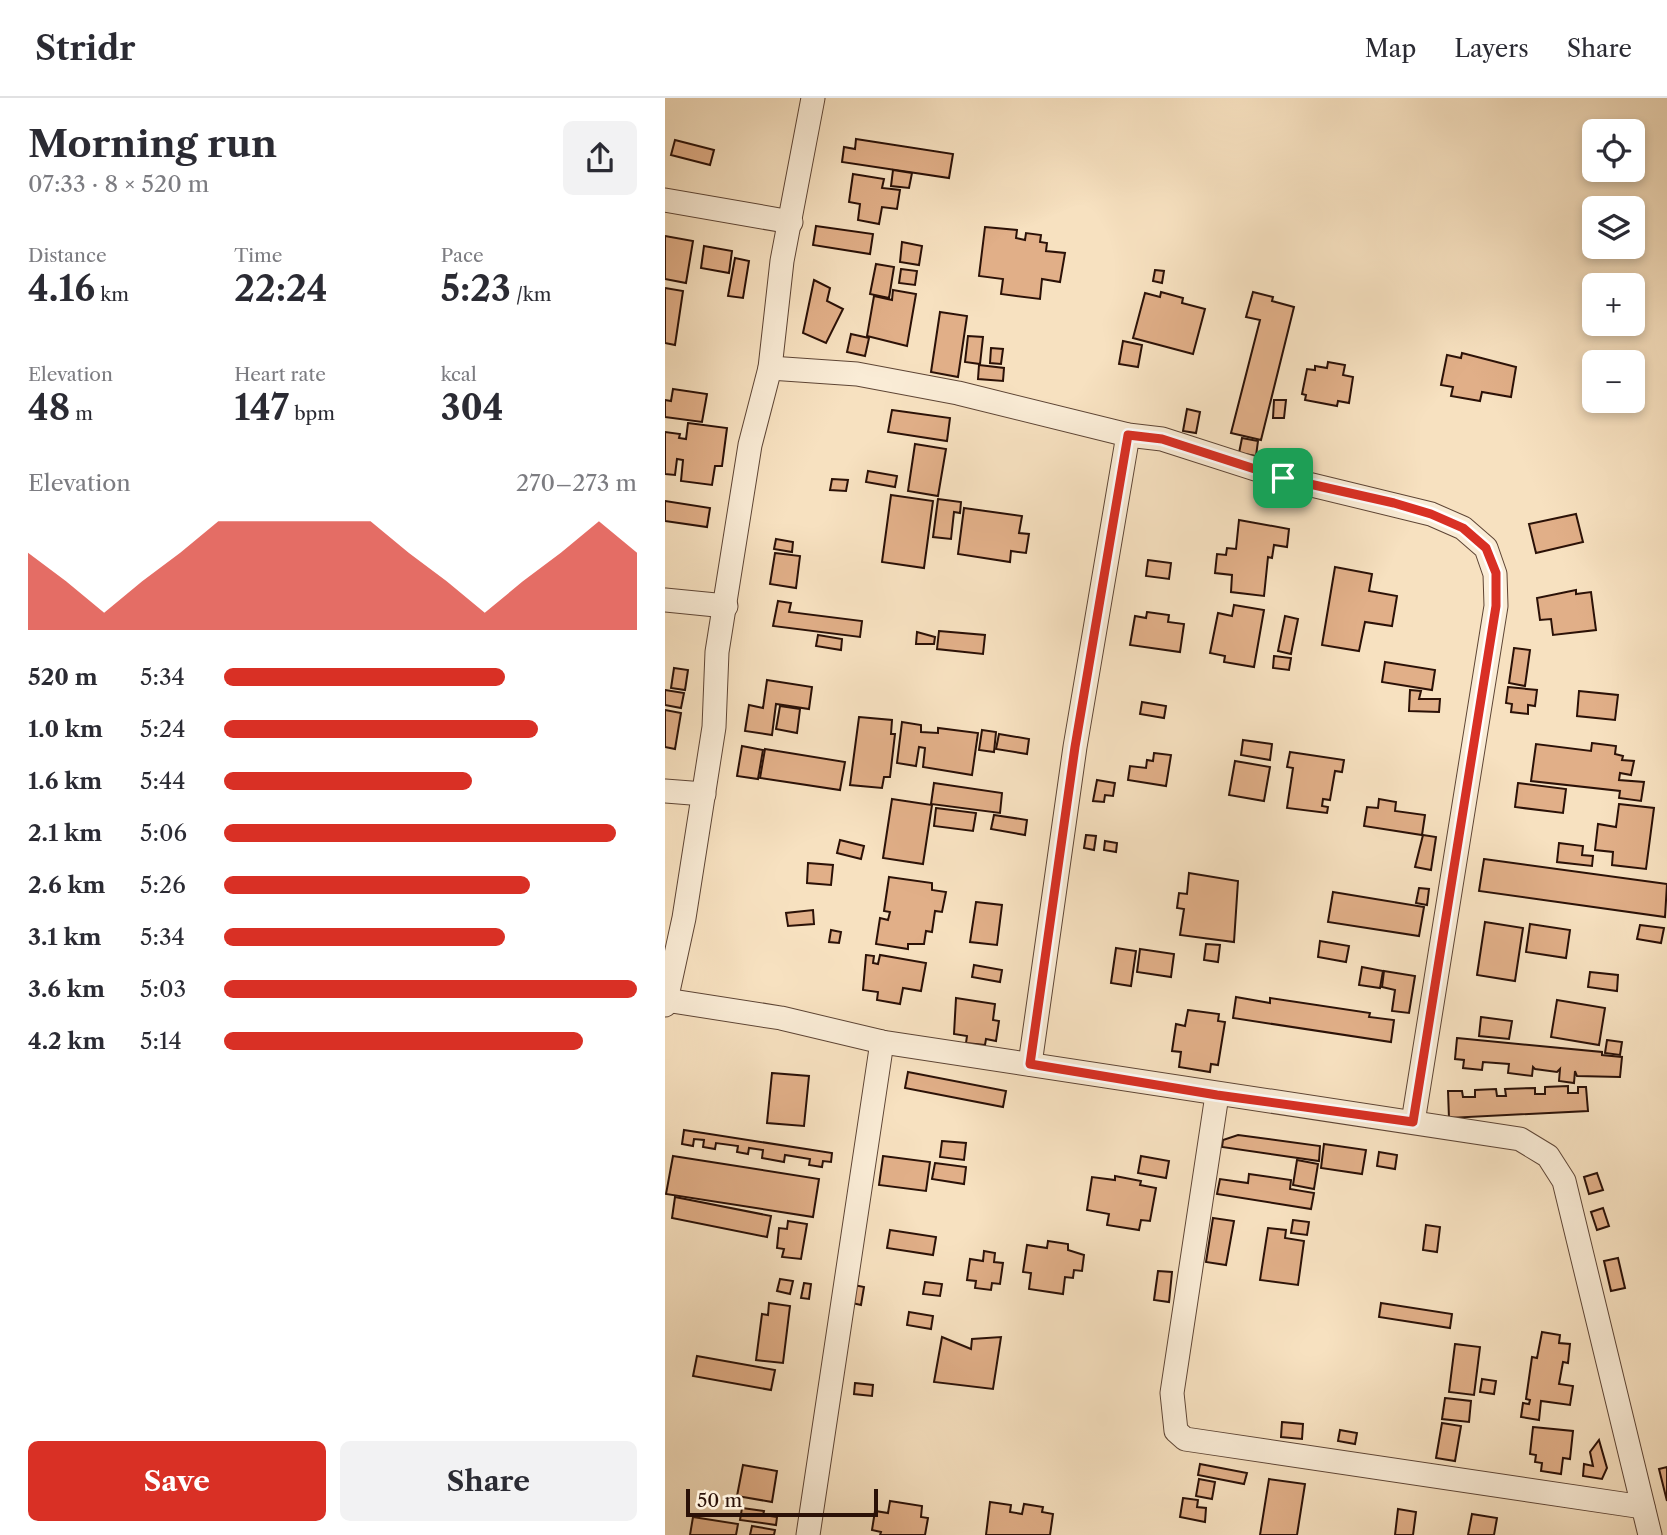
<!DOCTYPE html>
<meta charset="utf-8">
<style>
:root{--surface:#fff;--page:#f2f2f3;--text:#2b2b33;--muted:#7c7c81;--line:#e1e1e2;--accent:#d93025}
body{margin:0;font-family:"Libre Caslon Text",serif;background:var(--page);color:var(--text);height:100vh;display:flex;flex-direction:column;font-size:26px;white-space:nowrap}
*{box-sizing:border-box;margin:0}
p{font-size:23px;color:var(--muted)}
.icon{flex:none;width:38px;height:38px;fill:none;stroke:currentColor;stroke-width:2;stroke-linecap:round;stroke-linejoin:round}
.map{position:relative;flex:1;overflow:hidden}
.sheet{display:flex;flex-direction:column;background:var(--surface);width:665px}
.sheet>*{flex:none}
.tools{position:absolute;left:917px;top:21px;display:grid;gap:14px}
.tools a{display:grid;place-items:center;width:63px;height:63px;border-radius:10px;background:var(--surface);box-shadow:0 4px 10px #0003;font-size:35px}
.scale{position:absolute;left:21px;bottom:18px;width:192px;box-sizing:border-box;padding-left:7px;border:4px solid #2b1107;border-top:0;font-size:19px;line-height:24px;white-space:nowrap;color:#2b1107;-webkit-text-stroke:5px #faecd6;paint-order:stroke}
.pin{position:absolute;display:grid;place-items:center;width:60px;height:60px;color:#fff;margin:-30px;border-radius:14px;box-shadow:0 4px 10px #0006}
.round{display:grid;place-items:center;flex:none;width:74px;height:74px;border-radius:10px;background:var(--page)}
.headline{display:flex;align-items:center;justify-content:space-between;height:119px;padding:0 28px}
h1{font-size:38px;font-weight:700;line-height:52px}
.metrics{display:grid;grid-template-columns:repeat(3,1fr);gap:10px;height:119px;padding:7px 28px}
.metrics div{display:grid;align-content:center}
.metrics b{font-size:35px;font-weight:700}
.metrics small{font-size:19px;font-weight:400}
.metrics p{font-size:19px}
.chart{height:196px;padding:14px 28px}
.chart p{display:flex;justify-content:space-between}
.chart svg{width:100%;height:126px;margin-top:7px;fill:var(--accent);opacity:.7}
.action{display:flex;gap:14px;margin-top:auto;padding:14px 28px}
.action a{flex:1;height:80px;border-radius:10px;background:var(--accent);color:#fff;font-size:28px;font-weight:700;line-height:80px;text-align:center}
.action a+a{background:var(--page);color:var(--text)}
ul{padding:0 28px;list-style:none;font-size:23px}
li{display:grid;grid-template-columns:112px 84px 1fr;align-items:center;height:52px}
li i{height:18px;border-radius:9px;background:var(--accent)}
header{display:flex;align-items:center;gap:42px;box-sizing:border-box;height:98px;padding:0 35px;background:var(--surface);border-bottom:2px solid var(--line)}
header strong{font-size:33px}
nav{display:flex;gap:38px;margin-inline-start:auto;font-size:24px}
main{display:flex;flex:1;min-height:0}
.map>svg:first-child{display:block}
.building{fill:#e1af88;stroke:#2b1107;stroke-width:2}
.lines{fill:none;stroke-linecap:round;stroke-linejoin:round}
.minor-casing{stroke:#5e4535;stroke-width:25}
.minor{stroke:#faecd6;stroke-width:23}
.route-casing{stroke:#fff;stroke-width:14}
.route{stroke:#d93025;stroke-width:9}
</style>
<header>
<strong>Stridr</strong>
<nav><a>Map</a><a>Layers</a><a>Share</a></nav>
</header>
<main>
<section class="sheet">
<div class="headline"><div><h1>Morning run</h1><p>07:33 · 8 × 520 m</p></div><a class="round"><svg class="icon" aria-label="share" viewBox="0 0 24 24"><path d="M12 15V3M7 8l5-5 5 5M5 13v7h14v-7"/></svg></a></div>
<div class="metrics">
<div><p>Distance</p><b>4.16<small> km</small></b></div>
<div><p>Time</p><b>22:24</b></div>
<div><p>Pace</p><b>5:23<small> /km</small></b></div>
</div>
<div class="metrics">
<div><p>Elevation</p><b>48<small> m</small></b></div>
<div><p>Heart rate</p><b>147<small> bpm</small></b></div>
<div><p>kcal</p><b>304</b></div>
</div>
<div class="chart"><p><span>Elevation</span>270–273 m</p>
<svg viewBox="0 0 160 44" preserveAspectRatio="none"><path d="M0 44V17L10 27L20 38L30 27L40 17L50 6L60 6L70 6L80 6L90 6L100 17L110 27L120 38L130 27L140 17L150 6L160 17V44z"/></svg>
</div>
<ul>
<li><b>520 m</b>5:34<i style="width:68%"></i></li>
<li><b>1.0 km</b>5:24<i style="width:76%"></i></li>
<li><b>1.6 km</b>5:44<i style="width:60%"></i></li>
<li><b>2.1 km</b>5:06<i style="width:95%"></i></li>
<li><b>2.6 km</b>5:26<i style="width:74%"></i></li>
<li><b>3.1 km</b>5:34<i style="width:68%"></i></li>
<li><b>3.6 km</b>5:03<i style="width:100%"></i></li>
<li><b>4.2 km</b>5:14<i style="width:87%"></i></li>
</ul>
<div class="action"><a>Save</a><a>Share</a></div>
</section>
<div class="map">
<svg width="1002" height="1437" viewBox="0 0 1002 1437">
<rect width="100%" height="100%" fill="#f7e1c0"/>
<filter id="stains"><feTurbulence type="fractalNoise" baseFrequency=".00286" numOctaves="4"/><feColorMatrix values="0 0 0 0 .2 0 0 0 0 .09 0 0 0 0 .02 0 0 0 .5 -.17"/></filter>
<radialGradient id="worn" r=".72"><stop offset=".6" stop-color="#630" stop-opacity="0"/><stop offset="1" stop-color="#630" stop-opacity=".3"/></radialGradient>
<g class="building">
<polygon points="191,41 288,56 284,80 177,64 179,49 190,51"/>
<polygon points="10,42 49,52 45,67 6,57"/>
<polygon points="228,72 247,75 244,90 226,88"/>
<polygon points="188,76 219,81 217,90 235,92 232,111 217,109 214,126 193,122 195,106 184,104"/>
<polygon points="151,128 208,136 205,156 148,147"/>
<polygon points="320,129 352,132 351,140 360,142 361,135 376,137 375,144 382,145 381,153 400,155 395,184 377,181 375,201 336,196 338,181 314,178"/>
<polygon points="0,138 28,143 21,185 0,181"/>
<polygon points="237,144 257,148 254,167 235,164"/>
<polygon points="39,148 67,153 64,175 36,170"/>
<polygon points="70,160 84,163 78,200 63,198"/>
<polygon points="211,166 229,169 224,200 205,196"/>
<polygon points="236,171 252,173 250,187 234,185"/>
<polygon points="490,172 499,173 497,185 488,183"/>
<polygon points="149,182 165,190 162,203 178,211 161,245 138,235"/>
<polygon points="0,190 18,193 10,247 0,245"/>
<polygon points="228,192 251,196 242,248 202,238 209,198 227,202"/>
<polygon points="496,194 518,200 517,205 540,211 528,256 468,240 480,195 495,199"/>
<polygon points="588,194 608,199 607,203 629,209 596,342 566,335 595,222 581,219"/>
<polygon points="275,214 302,218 293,279 266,274"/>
<polygon points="186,236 204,240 200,258 182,254"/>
<polygon points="303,238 318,239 315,266 300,264"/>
<polygon points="458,243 477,247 473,269 454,266"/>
<polygon points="326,250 338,251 336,266 325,265"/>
<polygon points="797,255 851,269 846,299 817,294 815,303 786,298 788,289 776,287 782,257 796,260"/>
<polygon points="663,264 680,267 678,277 688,279 684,305 673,303 672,308 640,302 641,297 637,296 642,271 650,272 650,268 662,270"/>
<polygon points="314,267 339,270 338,283 313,281"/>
<polygon points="8,291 42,296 37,324 0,319 0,302 6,303"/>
<polygon points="609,302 621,302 619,320 608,320"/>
<polygon points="522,311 535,314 531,335 518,333"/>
<polygon points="227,312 285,320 282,343 223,334"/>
<polygon points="23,325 62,330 57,368 50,368 47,387 16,383 18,362 12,361 10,377 0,376 0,334 15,336 14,340 21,341"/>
<polygon points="577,340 593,343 591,358 574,355"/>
<polygon points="250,346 281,351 273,398 243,393"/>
<polygon points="203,373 232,378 230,389 201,384"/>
<polygon points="167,381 183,382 181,393 165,392"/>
<polygon points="226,397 268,403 259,470 217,464"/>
<polygon points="273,401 296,404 295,415 289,414 286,441 268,439"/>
<polygon points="0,403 45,410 42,429 0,423"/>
<polygon points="299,410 357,418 354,435 364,436 361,455 346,453 345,464 293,456"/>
<polygon points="911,416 918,444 871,455 864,426"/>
<polygon points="574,422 624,431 622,449 609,447 607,460 603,459 599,498 566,494 567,477 550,475 552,456 561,457 562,450 571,451"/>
<polygon points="111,441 128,444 127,454 109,451"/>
<polygon points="110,455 135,458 131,490 105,486"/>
<polygon points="483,462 506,465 504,481 481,478"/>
<polygon points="670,469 707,476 704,493 732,498 727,528 700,524 694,553 657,547"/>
<polygon points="911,492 911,496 926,494 931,532 888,537 886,521 875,522 872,500"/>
<polygon points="113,503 126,505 124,514 197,523 195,539 108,528"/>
<polygon points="569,507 599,512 589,569 559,564 560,558 545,555 553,515 567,518"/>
<polygon points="482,514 504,517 503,524 519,526 515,554 465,547 470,518 481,520"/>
<polygon points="620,518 633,521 626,556 613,553"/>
<polygon points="274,533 320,537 318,556 272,551"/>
<polygon points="252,534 270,539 269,546 251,546"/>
<polygon points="153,537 177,541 176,552 151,548"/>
<polygon points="849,550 865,552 860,588 844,585"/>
<polygon points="609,558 626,560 624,572 608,570"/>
<polygon points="720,564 770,572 767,592 717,584"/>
<polygon points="9,570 23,572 20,592 6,590"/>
<polygon points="102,582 147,589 144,611 111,606 107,637 80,633 84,607 98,610"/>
<polygon points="843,589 872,592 870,608 863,607 863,616 846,614 847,606 841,605"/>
<polygon points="0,592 19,595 16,610 0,607"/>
<polygon points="745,592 756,593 754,601 775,601 774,614 744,613"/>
<polygon points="914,593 953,597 950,622 912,618"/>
<polygon points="477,604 501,608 499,620 475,616"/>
<polygon points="115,608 135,611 132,635 111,631"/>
<polygon points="0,612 16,615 10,651 0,649"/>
<polygon points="194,619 227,622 226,636 230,636 225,679 219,679 217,690 185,687"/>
<polygon points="237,624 256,627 256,634 273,635 273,630 313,635 307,677 258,669 260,650 254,649 251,668 232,665"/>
<polygon points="317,632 331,634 329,654 314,652"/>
<polygon points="334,636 364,641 362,656 331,651"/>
<polygon points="578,642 607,646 605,662 576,657"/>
<polygon points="927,645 951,648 950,656 958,658 957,662 969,663 966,677 955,675 954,682 979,684 976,703 954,700 955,693 866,683 871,646 926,653"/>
<polygon points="77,648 98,652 93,681 72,678"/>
<polygon points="100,651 180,664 175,692 95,680"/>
<polygon points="625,654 679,662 677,674 670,673 665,702 658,701 657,708 663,709 662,715 622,710 628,670 622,669"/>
<polygon points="489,655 506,657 501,688 463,682 465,668 481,670 482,662 488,663"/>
<polygon points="570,663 605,669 599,703 564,697"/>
<polygon points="432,682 450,685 448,698 440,697 439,704 428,703"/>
<polygon points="269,685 337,695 335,715 266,706"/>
<polygon points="853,685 901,691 898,715 850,709"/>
<polygon points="227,701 267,707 258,766 218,760"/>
<polygon points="714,701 731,704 730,713 760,717 757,737 699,728 702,709 713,710"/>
<polygon points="954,706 989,710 981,771 947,767 948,754 930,752 933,726 951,729"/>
<polygon points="271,710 311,715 308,733 269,728"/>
<polygon points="329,717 362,722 360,737 326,731"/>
<polygon points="421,737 431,738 429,752 419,750"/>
<polygon points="758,737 771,739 766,772 750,769"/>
<polygon points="175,742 199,748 196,761 172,755"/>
<polygon points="440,743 452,745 451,754 439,752"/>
<polygon points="894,745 918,748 917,757 928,758 927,768 892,764"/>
<polygon points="819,761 1002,786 1000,819 814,793"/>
<polygon points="143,765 168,767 166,787 142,785"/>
<polygon points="524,775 573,783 569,844 515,837 519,811 512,810 514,795 522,796"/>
<polygon points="224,779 267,785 267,792 281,794 277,814 270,813 267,834 261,833 259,846 243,846 243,851 211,846 215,820 223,822 225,814 219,813"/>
<polygon points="754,790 764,791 762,807 751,805"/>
<polygon points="668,794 759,809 754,838 663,824"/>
<polygon points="311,804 337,807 332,847 305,844"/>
<polygon points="148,812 149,826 123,828 121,815"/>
<polygon points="820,824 858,830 850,883 812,877"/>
<polygon points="865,826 905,832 901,860 861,854"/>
<polygon points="975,827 999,830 996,845 972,841"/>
<polygon points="166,832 176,834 174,845 164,844"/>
<polygon points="655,843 684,848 681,864 653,859"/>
<polygon points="541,846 555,847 553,864 539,862"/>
<polygon points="451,850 471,853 466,888 446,885"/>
<polygon points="475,851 509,856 506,879 472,874"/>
<polygon points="201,857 209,858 208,865 213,866 215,857 261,865 256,893 238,890 235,906 212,902 213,894 198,892"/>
<polygon points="309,867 337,872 335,884 307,879"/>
<polygon points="697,869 718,873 715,890 694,887"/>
<polygon points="719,873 750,878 744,915 727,913 730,892 717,889"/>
<polygon points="925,874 953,877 952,893 923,889"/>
<polygon points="571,899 605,905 605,900 705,915 704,919 729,922 726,944 568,920"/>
<polygon points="291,900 330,906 328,922 334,923 331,943 321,941 320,947 301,945 302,938 289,936"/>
<polygon points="892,902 940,910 934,947 886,939"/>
<polygon points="523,912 554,916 553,923 560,924 553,967 546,966 545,974 514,969 516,954 507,953 511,926 520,928"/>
<polygon points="816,919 847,923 844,941 814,938"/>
<polygon points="792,940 937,954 937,957 957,959 955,979 912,978 910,973 909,985 894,983 895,971 892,974 870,971 868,969 867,978 843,975 844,966 818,964 817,972 798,970 799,962 790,961"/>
<polygon points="942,942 957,944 955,957 940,955"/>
<polygon points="243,974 341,993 338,1009 240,990"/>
<polygon points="107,975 144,978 139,1028 102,1025"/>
<polygon points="903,988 903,995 913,995 913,989 921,989 923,1013 784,1020 783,993 797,993 798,999 810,999 810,992 831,991 832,998 841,998 840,991 870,990 870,996 880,996 880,989"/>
<polygon points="19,1032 167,1055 166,1064 158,1063 157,1069 144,1067 145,1061 120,1057 119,1064 97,1060 98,1052 84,1050 83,1056 72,1054 73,1048 51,1045 50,1051 38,1049 39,1042 29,1041 28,1048 17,1046"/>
<polygon points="573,1037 655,1048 654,1063 557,1049 558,1042"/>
<polygon points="277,1043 301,1045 299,1062 275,1059"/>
<polygon points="659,1046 701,1052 697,1076 656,1070"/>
<polygon points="714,1054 732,1057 730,1071 712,1068"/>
<polygon points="8,1058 154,1081 148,1119 1,1096"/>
<polygon points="218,1058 265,1064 261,1093 214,1087"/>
<polygon points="476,1058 504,1063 501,1080 473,1075"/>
<polygon points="632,1062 653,1066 649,1091 628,1087"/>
<polygon points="270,1065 301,1069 299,1086 267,1081"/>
<polygon points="932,1075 938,1092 924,1096 919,1079"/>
<polygon points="584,1076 626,1082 625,1091 649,1095 646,1111 552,1096 555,1081 583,1085"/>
<polygon points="450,1078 476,1083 475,1087 491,1090 485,1123 476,1122 474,1132 442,1127 444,1116 422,1112 427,1079 450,1082"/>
<polygon points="10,1099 106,1118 102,1139 7,1120"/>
<polygon points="938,1110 944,1128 932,1132 926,1114"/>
<polygon points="548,1120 569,1123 561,1167 541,1164"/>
<polygon points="628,1122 644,1124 642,1137 626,1135"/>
<polygon points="123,1123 142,1126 136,1161 117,1159 119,1151 112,1150 114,1130 122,1131"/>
<polygon points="761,1127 775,1129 772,1154 758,1152"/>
<polygon points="603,1130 621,1132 620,1140 639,1143 633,1187 595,1182"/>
<polygon points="225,1132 271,1139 268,1157 222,1150"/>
<polygon points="383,1143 403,1146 403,1152 419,1157 417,1173 409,1172 408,1180 400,1179 398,1196 364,1191 366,1175 358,1174 362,1147 382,1150"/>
<polygon points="319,1153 330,1155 329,1164 338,1165 335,1186 327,1185 326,1192 310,1190 311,1183 302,1182 305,1161 318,1163"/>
<polygon points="953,1160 960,1190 946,1193 939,1163"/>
<polygon points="493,1173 507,1174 504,1204 489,1202"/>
<polygon points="115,1181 128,1183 125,1196 112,1193"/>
<polygon points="260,1184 277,1186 275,1198 258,1196"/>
<polygon points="139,1185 146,1186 144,1201 136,1200"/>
<polygon points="189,1187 199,1189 196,1207 187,1205"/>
<polygon points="104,1205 125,1208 118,1265 91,1262 97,1216 103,1217"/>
<polygon points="716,1205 787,1216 785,1230 714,1219"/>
<polygon points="244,1214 268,1218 266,1231 242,1227"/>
<polygon points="877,1234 895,1237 894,1245 905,1246 903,1265 898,1264 894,1286 908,1288 905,1307 876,1303 874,1322 856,1319 858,1305 864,1306 865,1302 861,1301 867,1259 872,1260"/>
<polygon points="277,1239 306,1251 307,1241 336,1239 328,1291 269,1284"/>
<polygon points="790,1246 815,1249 809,1297 784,1294"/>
<polygon points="32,1258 110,1272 106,1292 28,1278"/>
<polygon points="817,1281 831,1283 829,1296 815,1294"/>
<polygon points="190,1285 208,1287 207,1298 189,1296"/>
<polygon points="780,1300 806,1303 804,1324 777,1321"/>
<polygon points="617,1324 638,1326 637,1341 616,1339"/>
<polygon points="777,1325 796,1328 790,1363 771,1360"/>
<polygon points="868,1329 908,1333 905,1361 898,1360 896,1376 876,1373 877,1365 870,1364 871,1357 865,1356"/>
<polygon points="675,1332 692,1335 690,1346 673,1343"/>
<polygon points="934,1342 942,1370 937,1381 918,1378 919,1366 928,1368 925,1354"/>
<polygon points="535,1366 582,1375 579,1386 533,1377"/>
<polygon points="78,1367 112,1373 107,1404 72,1398"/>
<polygon points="1002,1369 1002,1403 994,1371"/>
<polygon points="534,1381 550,1384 547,1401 531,1398"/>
<polygon points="604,1381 640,1386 632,1437 595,1437"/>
<polygon points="518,1400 533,1402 532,1409 541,1410 540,1424 515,1419"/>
<polygon points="225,1403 257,1408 256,1419 263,1420 260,1437 215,1437 216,1434 207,1432 210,1413 223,1415"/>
<polygon points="325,1404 346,1407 345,1414 357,1416 359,1406 378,1409 377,1414 388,1416 385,1437 321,1437"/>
<polygon points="77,1410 99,1413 98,1417 112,1419 111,1427 75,1422"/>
<polygon points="733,1411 751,1414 748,1437 730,1437"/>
<polygon points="807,1416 832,1420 829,1437 803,1437"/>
<polygon points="28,1419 73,1426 71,1437 25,1437"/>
<polygon points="87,1428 110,1432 109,1437 85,1437"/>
</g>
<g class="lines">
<g class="minor-casing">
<g id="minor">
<polyline points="0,102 126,124"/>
<polyline points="105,270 192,276 293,295 463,337 497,341 618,380 766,416 798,430 821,450 830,476 831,508 748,1024"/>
<polyline points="0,502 61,508"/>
<polyline points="0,693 39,696"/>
<polyline points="1,902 116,920 217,944 855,1041 883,1058 899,1083 985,1437"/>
<polyline points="0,907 19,820 49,629 52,554 85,347 105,270 117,163 148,0"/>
<polyline points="365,966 410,649 463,337"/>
<polyline points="552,997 507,1295 511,1333 520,1341 978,1409"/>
<polyline points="143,1437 217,944"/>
</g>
</g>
<use href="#minor" class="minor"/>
</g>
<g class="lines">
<g class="route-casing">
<polygon id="route" points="463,337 497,341 618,380 729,405 766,416 798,430 821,450 831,475 831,508 748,1024 552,997 365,966 410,649"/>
</g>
<use href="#route" class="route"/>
</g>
<rect width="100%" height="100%" filter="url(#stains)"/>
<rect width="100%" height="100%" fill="url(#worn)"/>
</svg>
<div class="tools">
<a><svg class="icon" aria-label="locate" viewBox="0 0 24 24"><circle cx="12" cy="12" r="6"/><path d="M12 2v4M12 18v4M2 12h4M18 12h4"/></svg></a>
<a><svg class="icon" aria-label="layers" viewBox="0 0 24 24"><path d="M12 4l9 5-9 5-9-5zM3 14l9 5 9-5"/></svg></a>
<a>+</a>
<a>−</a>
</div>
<div class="scale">50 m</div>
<div class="pin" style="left:618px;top:380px;background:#1e9e55"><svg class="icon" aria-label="arrive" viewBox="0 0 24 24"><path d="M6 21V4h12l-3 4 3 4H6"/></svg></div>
</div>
</main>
